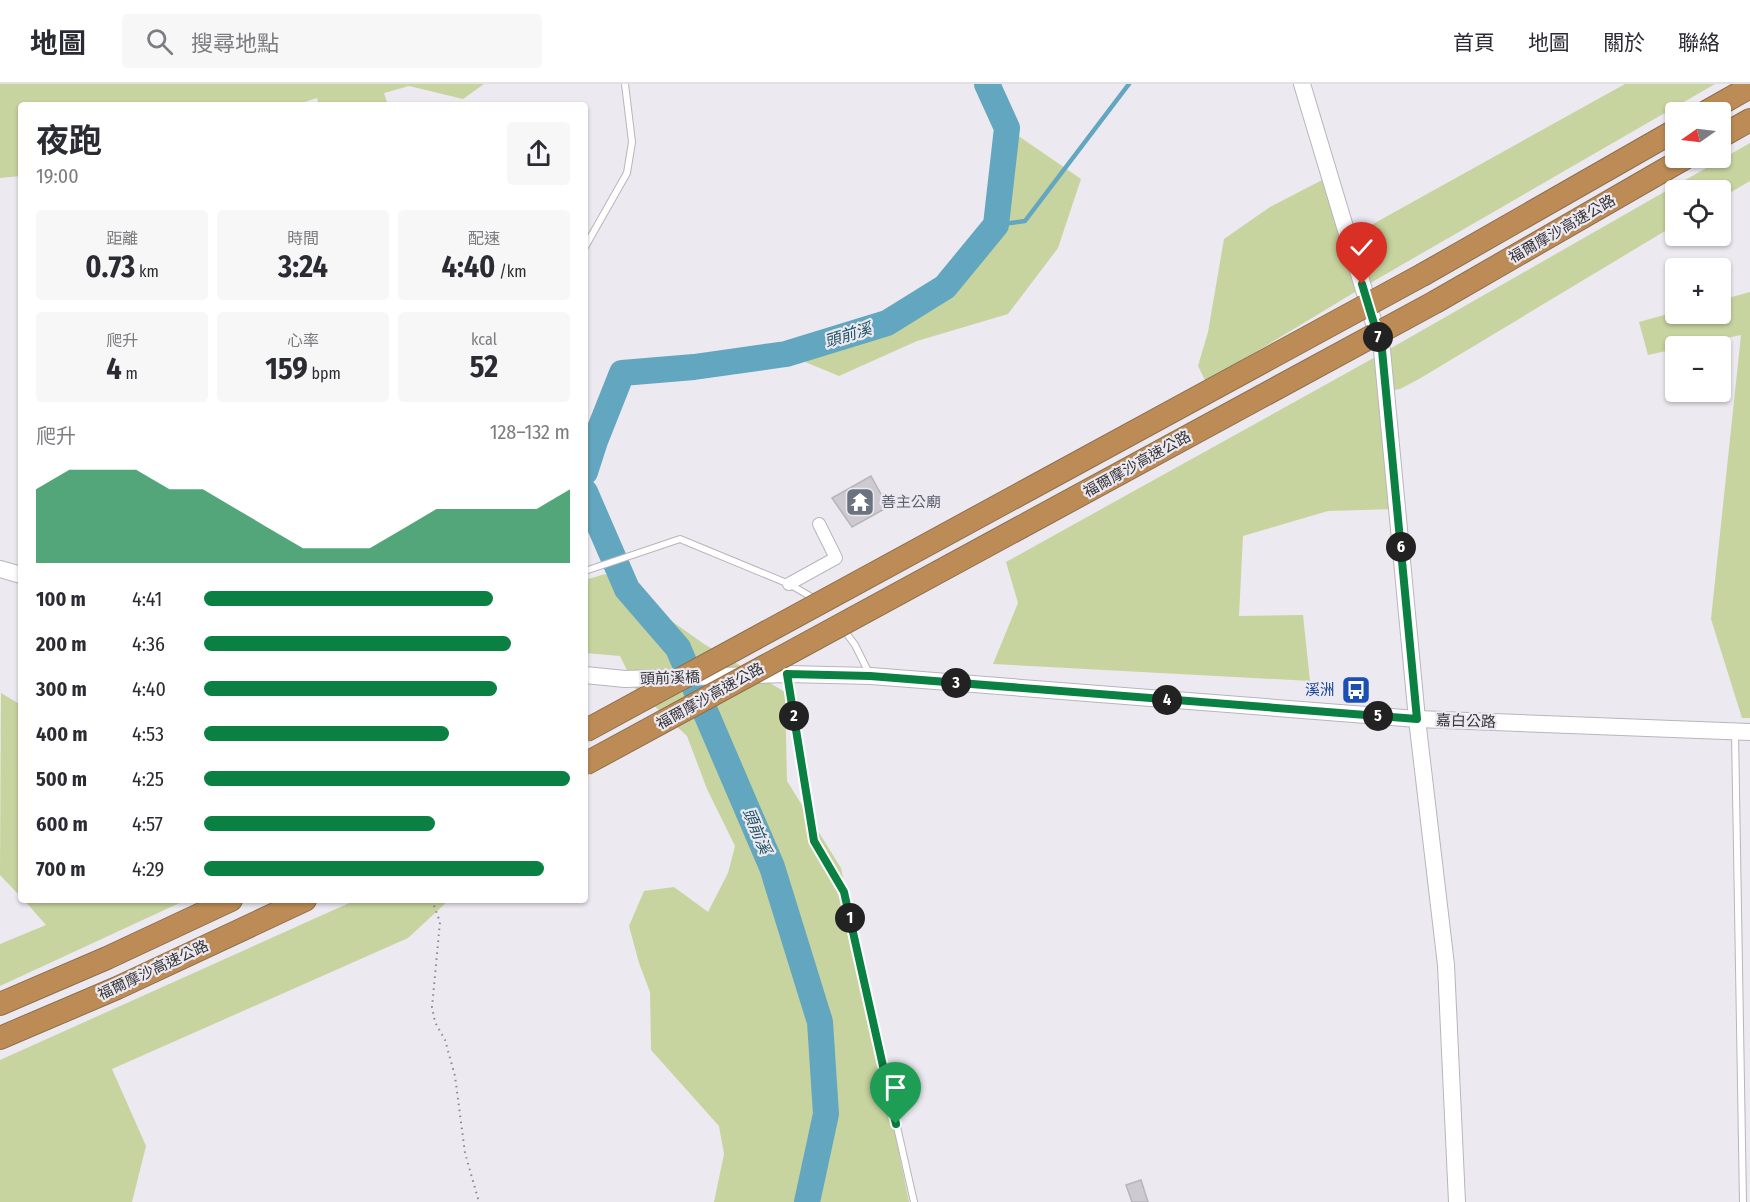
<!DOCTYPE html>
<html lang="zh-TW">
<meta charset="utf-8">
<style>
:root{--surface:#fff;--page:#f7f7f7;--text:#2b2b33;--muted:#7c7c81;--line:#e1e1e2;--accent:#0b8043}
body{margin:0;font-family:"Fira Sans Condensed","Noto Sans TC",sans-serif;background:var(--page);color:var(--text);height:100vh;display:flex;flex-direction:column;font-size:22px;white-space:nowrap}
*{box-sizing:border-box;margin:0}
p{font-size:20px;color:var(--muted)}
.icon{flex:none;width:33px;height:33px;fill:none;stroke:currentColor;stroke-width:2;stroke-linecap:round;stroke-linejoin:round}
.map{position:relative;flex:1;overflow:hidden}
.sheet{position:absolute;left:18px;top:18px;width:570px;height:801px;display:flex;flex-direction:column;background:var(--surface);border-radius:6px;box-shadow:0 2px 4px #0004}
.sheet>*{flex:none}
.needle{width:39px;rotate:256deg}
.controls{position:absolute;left:1665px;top:18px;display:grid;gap:12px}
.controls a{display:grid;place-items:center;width:66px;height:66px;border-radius:6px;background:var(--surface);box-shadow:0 2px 4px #0004;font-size:30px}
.pin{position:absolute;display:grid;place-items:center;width:51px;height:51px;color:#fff;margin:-62px -26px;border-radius:50% 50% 50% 0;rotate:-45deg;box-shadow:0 0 6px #0007}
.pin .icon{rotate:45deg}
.km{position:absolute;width:30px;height:30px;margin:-15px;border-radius:50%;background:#222;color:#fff;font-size:16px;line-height:30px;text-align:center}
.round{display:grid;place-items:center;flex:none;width:63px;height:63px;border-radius:6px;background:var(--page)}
.head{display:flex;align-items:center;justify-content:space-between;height:102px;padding:0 18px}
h1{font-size:33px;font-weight:700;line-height:45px}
.figures{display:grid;grid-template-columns:repeat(3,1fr);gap:9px;height:102px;padding:6px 18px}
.figures div{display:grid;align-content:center;border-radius:6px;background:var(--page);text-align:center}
.figures b{font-size:30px;font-weight:700}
.figures small{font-size:16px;font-weight:400}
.figures p{font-size:16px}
.chart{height:168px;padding:12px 18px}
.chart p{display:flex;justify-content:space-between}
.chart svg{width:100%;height:108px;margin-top:6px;fill:var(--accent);opacity:.7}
ul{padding:0 18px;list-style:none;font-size:20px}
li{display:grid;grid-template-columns:96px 72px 1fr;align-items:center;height:45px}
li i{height:15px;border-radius:8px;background:var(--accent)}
header{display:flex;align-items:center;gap:36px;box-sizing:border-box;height:84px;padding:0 30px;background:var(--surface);border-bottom:2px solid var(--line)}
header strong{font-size:28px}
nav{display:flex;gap:33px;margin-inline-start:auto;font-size:21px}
.search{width:420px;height:54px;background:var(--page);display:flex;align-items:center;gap:15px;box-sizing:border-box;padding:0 21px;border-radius:6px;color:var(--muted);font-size:22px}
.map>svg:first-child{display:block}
.green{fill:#c7d49f}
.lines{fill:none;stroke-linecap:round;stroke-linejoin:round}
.stream{stroke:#63a6bf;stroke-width:4.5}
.river{stroke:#63a6bf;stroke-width:26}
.building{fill:#cdcad1;stroke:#b7b4ba;stroke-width:1.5}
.lane-casing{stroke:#b8b5bb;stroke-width:8}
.street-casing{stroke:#b8b5bb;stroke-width:14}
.secondary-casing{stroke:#b8b5bb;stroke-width:18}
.highway-casing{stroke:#8e6e4c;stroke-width:24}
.path{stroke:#89878c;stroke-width:2;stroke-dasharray:1.5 4.5;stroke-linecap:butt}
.lane{stroke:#fff;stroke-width:6}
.street{stroke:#fff;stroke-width:12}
.secondary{stroke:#fff;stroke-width:16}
.highway{stroke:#bd8c56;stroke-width:22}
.highway-bridge-casing{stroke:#8e6e4c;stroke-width:24;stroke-linecap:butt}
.highway-bridge{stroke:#bd8c56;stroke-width:22}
.route-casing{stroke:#fff;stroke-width:12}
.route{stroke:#0b8043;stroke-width:8}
.labels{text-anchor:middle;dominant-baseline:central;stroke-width:4.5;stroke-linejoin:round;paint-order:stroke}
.street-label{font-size:15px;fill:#363538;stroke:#ece9f0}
.worship-label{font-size:15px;fill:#5b616d;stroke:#ece9f0;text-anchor:start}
.transit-label{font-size:15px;fill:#164399;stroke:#ece9f0;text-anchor:end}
.water-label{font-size:16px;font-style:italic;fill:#1d5366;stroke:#ece9f0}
</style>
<header>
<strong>地圖</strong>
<div class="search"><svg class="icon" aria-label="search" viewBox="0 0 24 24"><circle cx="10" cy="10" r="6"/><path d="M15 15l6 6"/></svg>搜尋地點</div>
<nav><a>首頁</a><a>地圖</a><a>關於</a><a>聯絡</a></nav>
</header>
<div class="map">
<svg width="1750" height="1118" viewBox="0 0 1750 1118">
<rect width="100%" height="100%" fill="#ece9f0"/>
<g class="green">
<polygon points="0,0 484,0 463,15 409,2 384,9 388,21 319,21 317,14 295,21 21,21 21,92 0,94"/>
<polygon points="1625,0 1715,0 1360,205 1206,298 1198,282 1208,248 1224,155 1270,123 1328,93 1346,155"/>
<polygon points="1007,44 1081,95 1058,164 1008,230 917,257 839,292 786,270 887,239 945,203 996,141"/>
<polygon points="1750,59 1750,97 1721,114 1720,106 1676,106 1675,141 1419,295 1400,305 1383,308 1395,425 1328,427 1243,452 1239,532 1303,531 1310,597 993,580 1018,519 1006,478 1379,271"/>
<polygon points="1750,208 1750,634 1742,634 1711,535 1741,251 1687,262 1676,262 1675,265 1648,271 1639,238 1675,228 1720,230 1721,216"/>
<polygon points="605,490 704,560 785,608 787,697 841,784 909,1118 714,1118 724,1070 719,1042 651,966 650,908 639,879 629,842 644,807 674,803 708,828 728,789 735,762 707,705 687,652 636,605 620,572 585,569 585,496"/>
<polygon points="1,609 21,621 21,813 0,791"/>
<polygon points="24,816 186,816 0,902 0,860 46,841"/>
<polygon points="356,816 449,816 408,854 112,985 146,1062 132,1118 0,1118 0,976"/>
</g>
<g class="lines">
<polyline class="stream" points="996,141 1025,137 1129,0"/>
<g class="river">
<polyline points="585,388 595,357 622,289 694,283 786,270 887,239 945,203 996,141 1007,44 987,0"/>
<polyline points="585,408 627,505 678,564 772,783 820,938 826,1030 807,1118"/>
</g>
</g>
<g class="building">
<polygon points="871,392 888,423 852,443 832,414"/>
<polygon points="1141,1096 1148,1118 1132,1118 1126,1101"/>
</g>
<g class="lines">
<g class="lane-casing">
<g id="lane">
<polyline points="585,163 627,89 632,58 625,0"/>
<polyline points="585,487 680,455 789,500 815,515"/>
<polyline points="844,546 855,561 869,589"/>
<polyline points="787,591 814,757 844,808 914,1118"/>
<polyline points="1735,648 1743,1118"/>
</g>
</g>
<g class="street-casing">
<polyline id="street" points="789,500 836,474 819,440"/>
</g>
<g class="secondary-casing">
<g id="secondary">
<polyline points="1302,0 1382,266 1417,635 1446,881 1457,1118"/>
<polyline points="0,485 21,491"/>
<polyline points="585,591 625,595 787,590 871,592 1417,635 1750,648"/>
</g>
</g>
<g class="highway-casing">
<g id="highway">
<polyline points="1706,28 1750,3"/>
<polyline points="1720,53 1750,36"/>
<polyline points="1424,190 1676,46"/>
<polyline points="1437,217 1685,74"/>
<polyline points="0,920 107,874 231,816"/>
<polyline points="0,954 117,904 305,816"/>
</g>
</g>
<polyline class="path" points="432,816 440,838 432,923 435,938 445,956 455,992 465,1069 479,1118"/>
<use href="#lane" class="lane"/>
<use href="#street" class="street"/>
<use href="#secondary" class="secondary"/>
<use href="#highway" class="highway"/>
<g class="highway-bridge-casing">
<g id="highway-bridge">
<polyline points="585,647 1424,190"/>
<polyline points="585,680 1437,217"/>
</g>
</g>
<use href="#highway-bridge" class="highway-bridge"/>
</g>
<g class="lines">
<g class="route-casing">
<polyline id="route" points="896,1040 844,808 814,757 787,590 870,592 1417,635 1382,266 1362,200"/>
</g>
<use href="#route" class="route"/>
</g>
<defs>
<g id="temple-square" transform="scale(1.5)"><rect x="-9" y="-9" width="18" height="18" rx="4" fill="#6b7280" stroke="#ece9f0"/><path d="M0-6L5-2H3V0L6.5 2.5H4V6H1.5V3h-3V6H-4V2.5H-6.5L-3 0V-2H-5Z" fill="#fff"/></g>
<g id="bus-square" transform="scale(1.5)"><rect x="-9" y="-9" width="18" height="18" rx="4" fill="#1a4fb4" stroke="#ece9f0"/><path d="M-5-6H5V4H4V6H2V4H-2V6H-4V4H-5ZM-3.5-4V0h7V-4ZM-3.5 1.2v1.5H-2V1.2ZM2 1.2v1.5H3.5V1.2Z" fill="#fff"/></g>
</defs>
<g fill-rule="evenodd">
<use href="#temple-square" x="860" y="418"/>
<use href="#bus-square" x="1356" y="606"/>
</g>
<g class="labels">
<g class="street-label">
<text transform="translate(1562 145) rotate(-30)">福爾摩沙高速公路</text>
<text transform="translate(1137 380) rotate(-29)">福爾摩沙高速公路</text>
<text transform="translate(670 594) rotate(-2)">頭前溪橋</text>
<text transform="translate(710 612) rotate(-29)">福爾摩沙高速公路</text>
<text transform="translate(1466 637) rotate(2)">嘉白公路</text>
<text transform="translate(153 886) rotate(-25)">福爾摩沙高速公路</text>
</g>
<g class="worship-label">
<text x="881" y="418">善主公廟</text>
</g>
<g class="transit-label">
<text x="1335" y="606">溪洲</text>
</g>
<g class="water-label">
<text transform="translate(848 251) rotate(-17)">頭前溪</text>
<text transform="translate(757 747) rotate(67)">頭前溪</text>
</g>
</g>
</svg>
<div class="controls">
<a><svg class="needle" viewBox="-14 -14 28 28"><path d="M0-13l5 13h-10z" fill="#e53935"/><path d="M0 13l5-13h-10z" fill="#7c7c81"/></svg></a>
<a><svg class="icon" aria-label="locate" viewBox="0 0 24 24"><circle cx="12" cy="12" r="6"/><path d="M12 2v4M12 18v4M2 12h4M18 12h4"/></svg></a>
<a>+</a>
<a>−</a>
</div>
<div class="pin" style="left:896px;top:1040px;background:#1e9e55"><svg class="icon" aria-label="arrive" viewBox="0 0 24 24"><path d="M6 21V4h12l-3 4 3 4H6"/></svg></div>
<div class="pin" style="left:1362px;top:200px;background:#d93025"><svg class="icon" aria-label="check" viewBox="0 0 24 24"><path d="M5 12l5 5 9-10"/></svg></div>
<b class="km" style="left:850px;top:834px">1</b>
<b class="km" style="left:794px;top:632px">2</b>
<b class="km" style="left:956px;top:599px">3</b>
<b class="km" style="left:1167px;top:616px">4</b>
<b class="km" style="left:1378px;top:632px">5</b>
<b class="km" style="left:1401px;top:463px">6</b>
<b class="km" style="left:1378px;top:253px">7</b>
<section class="sheet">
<div class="head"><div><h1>夜跑</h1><p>19:00</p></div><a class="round"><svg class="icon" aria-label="share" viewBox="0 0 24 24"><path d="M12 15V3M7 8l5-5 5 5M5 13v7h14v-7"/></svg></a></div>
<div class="figures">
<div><p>距離</p><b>0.73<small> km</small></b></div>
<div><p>時間</p><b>3:24</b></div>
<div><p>配速</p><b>4:40<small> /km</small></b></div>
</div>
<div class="figures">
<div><p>爬升</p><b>4<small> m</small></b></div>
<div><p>心率</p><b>159<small> bpm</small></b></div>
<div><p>kcal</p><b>52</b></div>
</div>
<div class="chart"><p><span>爬升</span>128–132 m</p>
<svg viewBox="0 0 160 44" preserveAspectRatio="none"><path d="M0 44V14L10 6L20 6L30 6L40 14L50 14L60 22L70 30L80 38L90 38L100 38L110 30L120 22L130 22L140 22L150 22L160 14V44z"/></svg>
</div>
<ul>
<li><b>100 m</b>4:41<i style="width:79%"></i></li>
<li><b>200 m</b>4:36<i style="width:84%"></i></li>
<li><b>300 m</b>4:40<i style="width:80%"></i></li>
<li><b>400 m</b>4:53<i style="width:67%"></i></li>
<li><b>500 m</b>4:25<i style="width:100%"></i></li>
<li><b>600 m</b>4:57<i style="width:63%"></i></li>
<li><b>700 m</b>4:29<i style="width:93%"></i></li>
</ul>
</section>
</div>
